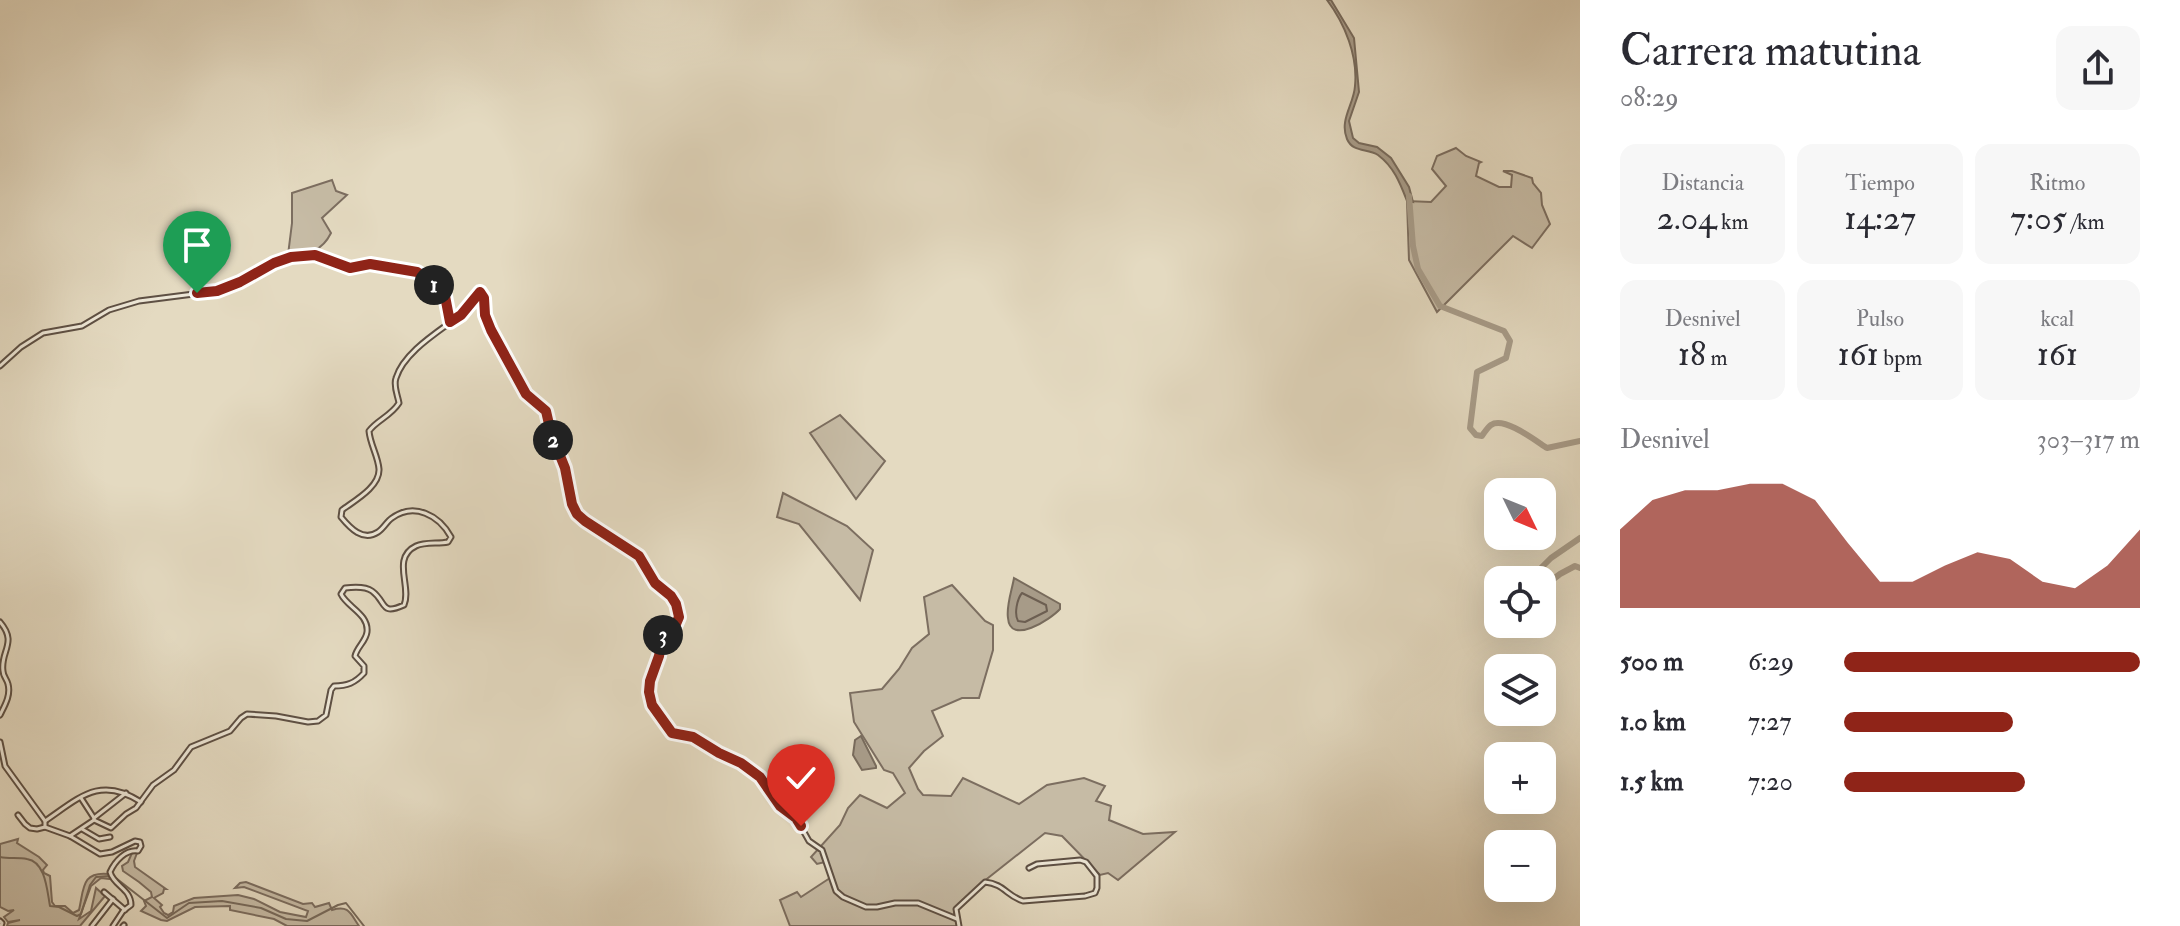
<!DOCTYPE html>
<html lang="es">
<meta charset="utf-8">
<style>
:root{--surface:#fff;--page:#f7f7f7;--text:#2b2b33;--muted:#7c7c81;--accent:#8f2418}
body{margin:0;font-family:"IM FELL Double Pica",serif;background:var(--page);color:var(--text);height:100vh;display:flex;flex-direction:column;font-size:30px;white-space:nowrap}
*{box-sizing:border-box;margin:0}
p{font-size:26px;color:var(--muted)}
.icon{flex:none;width:44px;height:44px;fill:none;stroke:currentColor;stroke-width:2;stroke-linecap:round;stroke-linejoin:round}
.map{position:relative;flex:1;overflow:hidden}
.side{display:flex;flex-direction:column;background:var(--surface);width:600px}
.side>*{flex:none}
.needle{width:52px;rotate:133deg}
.tools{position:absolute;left:1484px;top:478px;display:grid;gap:16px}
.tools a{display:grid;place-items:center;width:72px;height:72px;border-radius:16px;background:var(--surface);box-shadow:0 8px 32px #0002;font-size:40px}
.pin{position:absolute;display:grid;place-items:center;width:68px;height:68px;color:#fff;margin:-82px -34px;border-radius:50% 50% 50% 0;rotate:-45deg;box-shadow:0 0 8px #0007}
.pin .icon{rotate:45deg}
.km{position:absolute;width:40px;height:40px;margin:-20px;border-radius:50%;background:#222;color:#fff;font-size:22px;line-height:40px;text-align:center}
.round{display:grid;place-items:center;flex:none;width:84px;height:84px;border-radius:16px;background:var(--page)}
.overview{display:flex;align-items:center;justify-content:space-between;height:136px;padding:0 40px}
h1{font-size:44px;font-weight:600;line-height:60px}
.figures{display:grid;grid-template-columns:repeat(3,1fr);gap:12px;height:136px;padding:8px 40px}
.figures div{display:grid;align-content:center;border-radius:16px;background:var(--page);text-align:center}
.figures b{font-size:34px;font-weight:600}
.figures small{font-size:22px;font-weight:400}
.figures p{font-size:22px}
.chart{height:224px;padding:16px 40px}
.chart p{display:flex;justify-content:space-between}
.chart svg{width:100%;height:144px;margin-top:8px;fill:var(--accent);opacity:.7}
ul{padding:0 40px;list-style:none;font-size:26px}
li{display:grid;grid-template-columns:128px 96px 1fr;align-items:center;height:60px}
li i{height:20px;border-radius:10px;background:var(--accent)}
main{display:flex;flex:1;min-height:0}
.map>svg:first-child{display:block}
.green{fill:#c6bba5;stroke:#7c6e60;stroke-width:2}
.water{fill:#a79b88;stroke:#786b5c;stroke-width:2}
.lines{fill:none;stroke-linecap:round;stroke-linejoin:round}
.shore{stroke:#6c5e51;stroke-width:2}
.stream{stroke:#786b5c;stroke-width:2}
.river{stroke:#a79b88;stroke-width:6}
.minor-casing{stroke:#5e5044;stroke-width:7}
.minor{stroke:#ede7d7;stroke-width:3}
.route-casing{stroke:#fff;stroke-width:16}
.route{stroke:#8f2418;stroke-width:10}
</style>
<main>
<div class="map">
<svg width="1580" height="926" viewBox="0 0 1580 926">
<rect width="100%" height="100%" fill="#e4dac1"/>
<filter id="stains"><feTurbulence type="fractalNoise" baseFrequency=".0025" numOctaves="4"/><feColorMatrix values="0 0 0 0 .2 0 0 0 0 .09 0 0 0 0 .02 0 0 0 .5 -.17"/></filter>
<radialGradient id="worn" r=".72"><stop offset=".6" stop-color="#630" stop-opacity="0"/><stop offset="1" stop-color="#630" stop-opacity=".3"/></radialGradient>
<g class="green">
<polygon points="1456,148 1466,156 1481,162 1479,163 1476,176 1499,187 1511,187 1512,175 1503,171 1512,171 1532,178 1533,183 1541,193 1542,205 1550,224 1532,248 1513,236 1437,312 1409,260 1407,201 1431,202 1446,186 1432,169 1437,156"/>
<path d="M332,180L336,191L347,195L322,218L331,233C321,253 308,253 288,255L292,223V193Z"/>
<polygon points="840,415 885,461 856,499 810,433"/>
<polygon points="783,493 847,526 873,550 860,600 799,524 777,517"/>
<polygon points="952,585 985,621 993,625 993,650 979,698 962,698 932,711 943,736 924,751 909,768 918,789 923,795 951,796 963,778 1019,804 1047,785 1084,778 1105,786 1096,801 1111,806 1109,820 1143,834 1175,832 1118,880 1108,873 1100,875 1062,836 1045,833 983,882 956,907 954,914 958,926 790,926 780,900 797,892 801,897 833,876 825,862 817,864 811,857 840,825 848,808 860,795 887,808 905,793 893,773 884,770 854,722 850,693 882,689 899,669 912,648 929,634 924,597"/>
<path d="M18,839L17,843L39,857L47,865L43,870L44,873L50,876L52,902L55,906H65L73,913L79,910C84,889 81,871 109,874L110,879L101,878L91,886L79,919L91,911L96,888L105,896L80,926H7L8,923L20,920L8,922L4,917L14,910L8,911L0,907V844Z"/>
<path d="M132,853H137L134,861L135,867L166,889H164L163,893L154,898L162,905L160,907L164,913L168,915L173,912L174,906L194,898L238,895L254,899L280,912L306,917L308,911L244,887L235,888L240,883L246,882L303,904L312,903L315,907L329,903L332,910C349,905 350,913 359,926H287L274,919L230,910V906L195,907L167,921L161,920L141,911L146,906L144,901L152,897L151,892L139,882L123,871L122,866L128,862Z"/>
</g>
<g class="water">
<path d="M1327,0H1331L1354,38L1359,92L1349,121L1353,138L1359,143L1377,147L1391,158L1409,187L1413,202L1407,201C1400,183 1394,167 1378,155C1367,148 1353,153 1347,139C1339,120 1354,104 1355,86C1358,56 1345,24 1327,0Z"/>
<path d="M1014,578L1060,604V609C1051,619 1010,646 1008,618C1006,606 1012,590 1014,578Z"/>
<polygon points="861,736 876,766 876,768 862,770 853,755 855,740"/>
</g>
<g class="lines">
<path class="shore" d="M1022,593L1046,605L1047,611L1025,622L1018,621C1014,614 1017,599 1022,593Z"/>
<g class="stream">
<path d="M0,857C9,859 18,857 27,859C46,862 47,891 50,906L59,907L77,916L81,914L90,885L96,877L110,876"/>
<polyline points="112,875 167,918 189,903 222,901 261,908 286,919 307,921 338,905 346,903 364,926"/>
</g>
<g class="river">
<path d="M1409,196L1413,246L1418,269L1440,306L1504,331L1510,341L1506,358L1477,372L1470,428L1476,435L1482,436C1483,434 1489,426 1491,425C1504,416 1536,441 1547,448L1580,441"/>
<polyline points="1540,580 1540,569 1551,558 1580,538"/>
<polyline points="1542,581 1547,584 1560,574 1575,566 1580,568"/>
</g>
<g class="minor-casing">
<g id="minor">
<polyline points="0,366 21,347 43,333 82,326 109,310 139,301 217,291 240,282 274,263 291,257 304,255 315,255 350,268 370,264 417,272 432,282 445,296 450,322"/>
<path d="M0,622C18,643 0,651 3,671C3,676 7,679 8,684C11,695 5,705 0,715"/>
<polyline points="0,742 5,766 45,821 45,827"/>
<polyline points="81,798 94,818"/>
<path d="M18,815L25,824L30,828L37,829L45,827L70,836L100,854L112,852L135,841L140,842L141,846L138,851C126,849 115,861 110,872C114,886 131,889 131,905L123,911L113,926"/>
<path d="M94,820L111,828L126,814L136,808L153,785L174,770L191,747L230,731L241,718L247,714L276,716L308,722L318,721L326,715L331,690L334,686C347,686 355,683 364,673V666L355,656C357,647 366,641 367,632C369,614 347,607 341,594L345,588C353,587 365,586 372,591C387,602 380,616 404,605C412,587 391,558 416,546C425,542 438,544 448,542L451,537C439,515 414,502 392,518C387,521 384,528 378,532C363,542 350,528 341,517L342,510C354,501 380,487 379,469C378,456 370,444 369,431C377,420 391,416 399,403C398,396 393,386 396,378C404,352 438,332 459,316C467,310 473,301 480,292L484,298L485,315L491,330L526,394L546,411L551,433L565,468L572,504L577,514L585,521L639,556L647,566L655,583L671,596L676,604L679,617L676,624L663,634L659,656L650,681L649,692L652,705L672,733L693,737L719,753L741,763L760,777L780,806L796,818L809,841L822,850L836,891L843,897L866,907H877L895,903H918L957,919"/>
<path d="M45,821C79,798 100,775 141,802"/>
<polyline points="82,829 99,839 110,837"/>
<polyline points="70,836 94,820 94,818 126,793"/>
<polyline points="104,892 125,910"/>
<polyline points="0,921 2,923 1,926"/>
<polyline points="92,926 113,899"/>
<polyline points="123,926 124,925"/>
<path d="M959,926L956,909L985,882C1004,884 1007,896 1023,901L1085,896L1095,893L1097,888V876L1086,862L1080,860L1037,864L1029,868"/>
</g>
</g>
<use href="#minor" class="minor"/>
</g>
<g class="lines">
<g class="route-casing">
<polyline id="route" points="197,293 217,291 240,282 274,263 291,257 315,255 350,268 370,264 417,272 432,282 445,296 450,322 461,315 480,292 484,298 485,315 491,330 526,394 546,411 551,433 565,468 572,504 577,514 585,521 639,556 655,583 671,596 676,604 679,617 676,624 663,634 659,656 650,681 649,692 652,705 672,733 693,737 719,753 741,763 760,777 780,806 796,818 801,826"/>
</g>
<use href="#route" class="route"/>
</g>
<rect width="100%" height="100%" filter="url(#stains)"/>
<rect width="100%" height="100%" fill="url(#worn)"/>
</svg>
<div class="tools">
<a><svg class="needle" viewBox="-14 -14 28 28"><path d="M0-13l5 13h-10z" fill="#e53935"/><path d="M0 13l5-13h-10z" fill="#7c7c81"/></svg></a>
<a><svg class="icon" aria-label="locate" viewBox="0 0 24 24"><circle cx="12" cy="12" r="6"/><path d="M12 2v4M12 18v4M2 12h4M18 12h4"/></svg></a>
<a><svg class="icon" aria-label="layers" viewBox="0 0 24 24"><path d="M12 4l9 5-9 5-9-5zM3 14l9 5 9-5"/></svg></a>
<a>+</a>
<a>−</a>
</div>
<div class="pin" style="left:197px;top:293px;background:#1e9e55"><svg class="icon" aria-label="arrive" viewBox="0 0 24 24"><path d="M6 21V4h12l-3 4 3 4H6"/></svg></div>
<div class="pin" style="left:801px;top:826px;background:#d93025"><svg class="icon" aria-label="check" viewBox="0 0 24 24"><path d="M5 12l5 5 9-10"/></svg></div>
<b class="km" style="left:434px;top:285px">1</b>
<b class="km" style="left:553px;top:440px">2</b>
<b class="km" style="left:663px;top:635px">3</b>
</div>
<section class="side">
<div class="overview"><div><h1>Carrera matutina</h1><p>08:29</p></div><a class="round"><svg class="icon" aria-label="share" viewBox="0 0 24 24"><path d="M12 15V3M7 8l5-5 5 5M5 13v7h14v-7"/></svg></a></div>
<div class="figures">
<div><p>Distancia</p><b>2.04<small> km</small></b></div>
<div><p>Tiempo</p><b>14:27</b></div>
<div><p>Ritmo</p><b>7:05<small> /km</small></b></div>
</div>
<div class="figures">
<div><p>Desnivel</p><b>18<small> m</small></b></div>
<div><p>Pulso</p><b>161<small> bpm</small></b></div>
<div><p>kcal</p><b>161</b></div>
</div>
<div class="chart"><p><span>Desnivel</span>303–317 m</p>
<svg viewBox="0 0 160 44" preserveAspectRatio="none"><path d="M0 44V20L10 11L20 8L30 8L40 6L50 6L60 11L70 24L80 36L90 36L100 31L110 27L120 29L130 36L140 38L150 31L160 20V44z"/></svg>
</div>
<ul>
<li><b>500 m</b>6:29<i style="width:100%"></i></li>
<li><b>1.0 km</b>7:27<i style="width:57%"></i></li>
<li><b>1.5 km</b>7:20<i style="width:61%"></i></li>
</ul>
</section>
</main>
